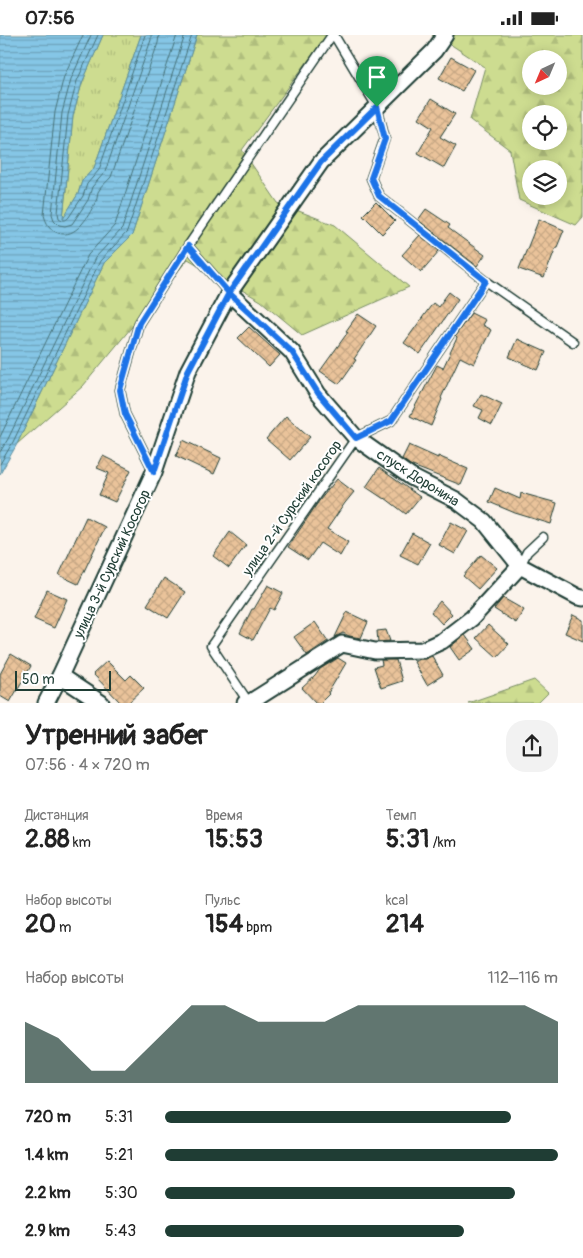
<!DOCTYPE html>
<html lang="ru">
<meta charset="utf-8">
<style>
:root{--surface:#fff;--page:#f2f2f2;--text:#222;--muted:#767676;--accent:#1f3d34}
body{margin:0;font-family:Pangolin,sans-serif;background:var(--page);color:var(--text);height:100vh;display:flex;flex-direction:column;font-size:19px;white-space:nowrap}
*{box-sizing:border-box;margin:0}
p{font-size:16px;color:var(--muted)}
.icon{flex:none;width:28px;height:28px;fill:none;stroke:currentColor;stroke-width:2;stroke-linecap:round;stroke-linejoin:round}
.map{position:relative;height:668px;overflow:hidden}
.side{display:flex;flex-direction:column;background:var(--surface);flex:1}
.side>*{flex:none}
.needle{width:32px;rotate:224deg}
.controls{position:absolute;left:522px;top:15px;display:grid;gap:10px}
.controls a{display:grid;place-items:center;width:45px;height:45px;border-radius:50%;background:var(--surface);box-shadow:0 2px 12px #0003;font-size:25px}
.scale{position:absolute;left:15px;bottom:12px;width:96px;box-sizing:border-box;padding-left:5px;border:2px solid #1f3d34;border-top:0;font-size:14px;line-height:18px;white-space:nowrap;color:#1f3d34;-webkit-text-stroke:4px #fff;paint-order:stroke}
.pin{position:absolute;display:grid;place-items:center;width:42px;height:42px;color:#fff;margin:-51px -21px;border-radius:50% 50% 50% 0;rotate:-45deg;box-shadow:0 0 5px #0007}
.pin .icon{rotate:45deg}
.round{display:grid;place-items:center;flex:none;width:52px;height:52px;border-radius:20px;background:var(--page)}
.overview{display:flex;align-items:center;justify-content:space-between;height:85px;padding:0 25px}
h1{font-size:28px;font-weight:700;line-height:38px}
.metrics{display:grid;grid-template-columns:repeat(3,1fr);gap:8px;height:85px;padding:5px 25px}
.metrics div{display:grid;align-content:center}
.metrics b{font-size:25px;font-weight:700}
.metrics small{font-size:14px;font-weight:400}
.metrics p{font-size:14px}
.chart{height:140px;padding:10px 25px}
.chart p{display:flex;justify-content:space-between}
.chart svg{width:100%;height:90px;margin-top:5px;fill:var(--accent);opacity:.7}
ul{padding:0 25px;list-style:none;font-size:16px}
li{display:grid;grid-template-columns:80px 60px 1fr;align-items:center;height:38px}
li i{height:12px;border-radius:6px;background:var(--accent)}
.status{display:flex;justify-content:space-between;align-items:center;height:35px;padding:0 25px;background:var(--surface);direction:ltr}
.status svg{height:14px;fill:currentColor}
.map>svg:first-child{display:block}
.grass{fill:url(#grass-tufts);stroke:#768c62}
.forest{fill:url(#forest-firs);stroke:#768c62;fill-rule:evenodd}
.water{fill:url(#water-rules);stroke:#5c8f9f}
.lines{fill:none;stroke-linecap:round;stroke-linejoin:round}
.shore{stroke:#48747b;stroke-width:1}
.building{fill:url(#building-cross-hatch);stroke:#1f3d34}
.service-casing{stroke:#1f3d34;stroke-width:11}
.minor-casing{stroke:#1f3d34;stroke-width:19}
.service{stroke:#fff;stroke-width:8}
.minor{stroke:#fff;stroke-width:15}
.route-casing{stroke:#fff;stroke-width:10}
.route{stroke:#1a73e8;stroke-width:6}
.labels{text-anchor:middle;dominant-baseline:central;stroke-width:4;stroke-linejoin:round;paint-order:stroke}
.street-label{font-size:14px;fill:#1f3d34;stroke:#fff}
</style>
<div class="status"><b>07:56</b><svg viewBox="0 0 49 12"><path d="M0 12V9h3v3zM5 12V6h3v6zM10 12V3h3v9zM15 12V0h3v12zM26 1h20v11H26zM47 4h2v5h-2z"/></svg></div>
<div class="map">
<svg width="583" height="668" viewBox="0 0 583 668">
<defs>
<pattern id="grass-tufts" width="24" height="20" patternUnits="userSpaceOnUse" patternTransform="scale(1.25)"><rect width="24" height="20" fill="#cddc90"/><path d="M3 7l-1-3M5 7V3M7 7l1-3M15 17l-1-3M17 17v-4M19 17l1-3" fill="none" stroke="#b0be7d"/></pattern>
<pattern id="forest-firs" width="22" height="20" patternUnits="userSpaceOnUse" patternTransform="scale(1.25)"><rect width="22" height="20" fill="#cddc90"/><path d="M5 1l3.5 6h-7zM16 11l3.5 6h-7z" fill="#b0be7d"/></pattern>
<pattern id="water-rules" width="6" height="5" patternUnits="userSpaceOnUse" patternTransform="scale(1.25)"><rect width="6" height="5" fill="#85c6e6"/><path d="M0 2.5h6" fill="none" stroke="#6ca2bb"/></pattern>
<pattern id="building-cross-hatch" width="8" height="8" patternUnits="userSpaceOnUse" patternTransform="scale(1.25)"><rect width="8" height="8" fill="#eac39a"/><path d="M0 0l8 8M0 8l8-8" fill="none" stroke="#c8a885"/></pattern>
</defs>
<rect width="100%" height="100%" fill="#fbf3eb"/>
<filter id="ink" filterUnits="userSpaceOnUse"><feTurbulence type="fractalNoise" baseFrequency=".02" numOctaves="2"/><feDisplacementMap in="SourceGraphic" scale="10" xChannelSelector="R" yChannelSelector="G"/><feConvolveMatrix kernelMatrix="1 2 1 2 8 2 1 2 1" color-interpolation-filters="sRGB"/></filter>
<g filter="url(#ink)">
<polygon class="grass" points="103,0 141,0 94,133 82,146 78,159 63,184 73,81 82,48"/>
<g class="forest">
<polygon points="197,0 327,0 242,115 278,168 335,190 409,252 302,300 261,266 188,224 83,351 17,409 104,228 132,200"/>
<path d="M432,0H583V182L576,190L519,165L510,115L470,85L485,32L450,9ZM531,24H559V51H531ZM531,79H559V106H531ZM531,134H559V161H531Z"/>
<polygon points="534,645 548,658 538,668 468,668"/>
</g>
<polygon class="water" points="0,0 103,0 82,48 73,81 63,183 78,159 82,146 94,133 141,0 197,0 132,200 104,228 17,409 0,439"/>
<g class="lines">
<g class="shore">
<path d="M83,0L64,41L55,77L44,180C46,188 50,195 58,198C76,204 88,182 95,168C97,165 97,161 98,157C101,151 107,147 111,142L158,8L159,0"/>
<polyline points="91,0 71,44 62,78 52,179 54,185 59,190 65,191 72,189 88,165 92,152 105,137 151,5 151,0"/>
<path d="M98,0L77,46L68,80L58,178L59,183C63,186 66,186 69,182L83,161L87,149L99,135L145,0"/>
<polyline points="0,402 88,220 115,190 177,0"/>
<polyline points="0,417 8,404 95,223 122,194 185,0"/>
<polyline points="0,429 13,407 100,226 127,197 192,0"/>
</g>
</g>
<g class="building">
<polygon points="451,22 474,35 462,56 439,43"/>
<polygon points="431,64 455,79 440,102 456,111 444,133 418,118 433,92 419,83"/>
<polygon points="376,167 395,186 382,199 363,180"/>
<polygon points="426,174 450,190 448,193 485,220 477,231 418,185"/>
<polygon points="539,184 564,195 557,212 556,212 544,243 519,234"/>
<polygon points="420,200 439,216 421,237 402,220"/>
<polygon points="449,257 458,264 420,319 404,308 433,268 438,272"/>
<polygon points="471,278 485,285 482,290 491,295 474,329 460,322 441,363 442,364 431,391 410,381 437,330 443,333 457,303 455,301"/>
<polygon points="358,279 376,291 354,324 356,325 339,349 320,336 348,297 346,296"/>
<polygon points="249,292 280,320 269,332 238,303"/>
<polygon points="517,304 546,317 538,335 509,322"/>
<polygon points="481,359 502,369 492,390 479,383 483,375 474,371"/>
<polygon points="286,381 310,402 290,425 266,404"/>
<polygon points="183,405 221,423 214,439 176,421"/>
<polygon points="409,410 438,423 438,421 468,434 461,450 410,430 402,424"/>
<polygon points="103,421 131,435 115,467 99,460 109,438 97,433"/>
<polygon points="379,433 420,462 406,479 385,463 384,464 366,452"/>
<polygon points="337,444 354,457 345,468 327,494 348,507 340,521 320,508 308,525 288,512 319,466"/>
<polygon points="495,453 520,464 521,458 557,468 551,489 515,478 489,467"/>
<polygon points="86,482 105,492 78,549 59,540"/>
<polygon points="451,487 468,496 455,519 439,510"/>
<polygon points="230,497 246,510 229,533 213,521"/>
<polygon points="412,498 430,508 418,529 400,520"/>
<polygon points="481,520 497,533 478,554 463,541"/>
<polygon points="164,543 185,557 168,583 147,570"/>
<polygon points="268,550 283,558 274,575 270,573 253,605 240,598 252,574 254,574"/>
<polygon points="47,555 67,564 54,593 34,584"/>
<polygon points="503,563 524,575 516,588 494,574"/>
<polygon points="440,566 452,579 442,589 431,577"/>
<polygon points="347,577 368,587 361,603 349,601 343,598 335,602"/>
<polygon points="573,580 583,585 583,606 565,598"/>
<polygon points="315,587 328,606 307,620 294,602"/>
<polygon points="488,590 509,609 497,622 476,603"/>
<polygon points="386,595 390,606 378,607 377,596"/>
<polygon points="465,600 475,614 459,625 450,612"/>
<polygon points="11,619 31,631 10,667 0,661 0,639"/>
<polygon points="432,621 443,640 427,650 414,627 419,624 425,624"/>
<polygon points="338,623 346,628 328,658 329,659 320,668 316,668 302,653 315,641 320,634"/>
<polygon points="381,625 396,625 402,646 381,653 374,632 382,630"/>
<polygon points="107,626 126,645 131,640 144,653 128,668 121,668 93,639"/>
</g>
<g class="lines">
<g class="service-casing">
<g id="service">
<polyline points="334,0 377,72 385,103 371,143 379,161 486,246"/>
<polyline points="229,258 188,211 332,0"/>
<polyline points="153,435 125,379 120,355 139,288 188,211"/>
<polyline points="520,531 527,517 543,502"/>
<polyline points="249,668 211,611 356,403 391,386 486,246 573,307"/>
</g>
</g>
<g class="minor-casing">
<g id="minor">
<polyline points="229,258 292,317 318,359 356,403 411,442 456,465 484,486 520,531 578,562 583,563"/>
<polyline points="60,641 101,668"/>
<polyline points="46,668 60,641 154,437 188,336 229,258 321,127 434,16 445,0"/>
<polyline points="245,668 249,668 342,609 375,616 422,615 442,606 472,583 520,531"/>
</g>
</g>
<use href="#service" class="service"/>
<use href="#minor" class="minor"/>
</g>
</g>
<g class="lines" filter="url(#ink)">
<g class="route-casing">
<polyline id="route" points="377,72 321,127 229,258 188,211 139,288 120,355 125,379 154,437 188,336 229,258 292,317 318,358 356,403 391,386 486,246 379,161 371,143 385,104 377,72"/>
</g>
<use href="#route" class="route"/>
</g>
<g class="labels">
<g class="street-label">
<text transform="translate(418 443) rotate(32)">спуск Доронина</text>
<text transform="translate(292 473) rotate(-55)">улица 2-й Сурский косогор</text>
<text transform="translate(112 529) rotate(-65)">улица 3-й Сурский Косогор</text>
</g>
</g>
</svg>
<div class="controls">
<a><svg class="needle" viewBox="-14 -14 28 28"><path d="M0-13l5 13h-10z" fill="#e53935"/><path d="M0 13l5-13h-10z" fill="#767676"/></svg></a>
<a><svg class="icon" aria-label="locate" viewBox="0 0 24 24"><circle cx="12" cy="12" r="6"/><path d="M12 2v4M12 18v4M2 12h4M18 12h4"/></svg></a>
<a><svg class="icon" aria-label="layers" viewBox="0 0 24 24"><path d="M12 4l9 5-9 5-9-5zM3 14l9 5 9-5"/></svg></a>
</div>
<div class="scale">50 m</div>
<div class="pin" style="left:377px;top:72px;background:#1e9e55"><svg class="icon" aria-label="arrive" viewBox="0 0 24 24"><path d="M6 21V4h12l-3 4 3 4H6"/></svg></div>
</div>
<section class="side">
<div class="overview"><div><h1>Утренний забег</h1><p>07:56 · 4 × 720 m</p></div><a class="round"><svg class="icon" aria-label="share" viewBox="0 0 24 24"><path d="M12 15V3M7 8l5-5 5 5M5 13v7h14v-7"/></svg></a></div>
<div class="metrics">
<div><p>Дистанция</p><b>2.88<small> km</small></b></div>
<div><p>Время</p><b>15:53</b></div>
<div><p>Темп</p><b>5:31<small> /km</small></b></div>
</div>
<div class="metrics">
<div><p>Набор высоты</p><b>20<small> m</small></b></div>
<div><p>Пульс</p><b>154<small> bpm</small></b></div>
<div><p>kcal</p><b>214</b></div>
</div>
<div class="chart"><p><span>Набор высоты</span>112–116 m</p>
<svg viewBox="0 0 160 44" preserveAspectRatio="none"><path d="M0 44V14L10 22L20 38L30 38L40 22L50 6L60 6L70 14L80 14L90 14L100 6L110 6L120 6L130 6L140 6L150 6L160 14V44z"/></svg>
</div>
<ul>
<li><b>720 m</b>5:31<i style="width:88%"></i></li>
<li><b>1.4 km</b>5:21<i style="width:100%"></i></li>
<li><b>2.2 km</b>5:30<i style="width:89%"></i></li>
<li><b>2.9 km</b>5:43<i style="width:76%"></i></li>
</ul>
</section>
